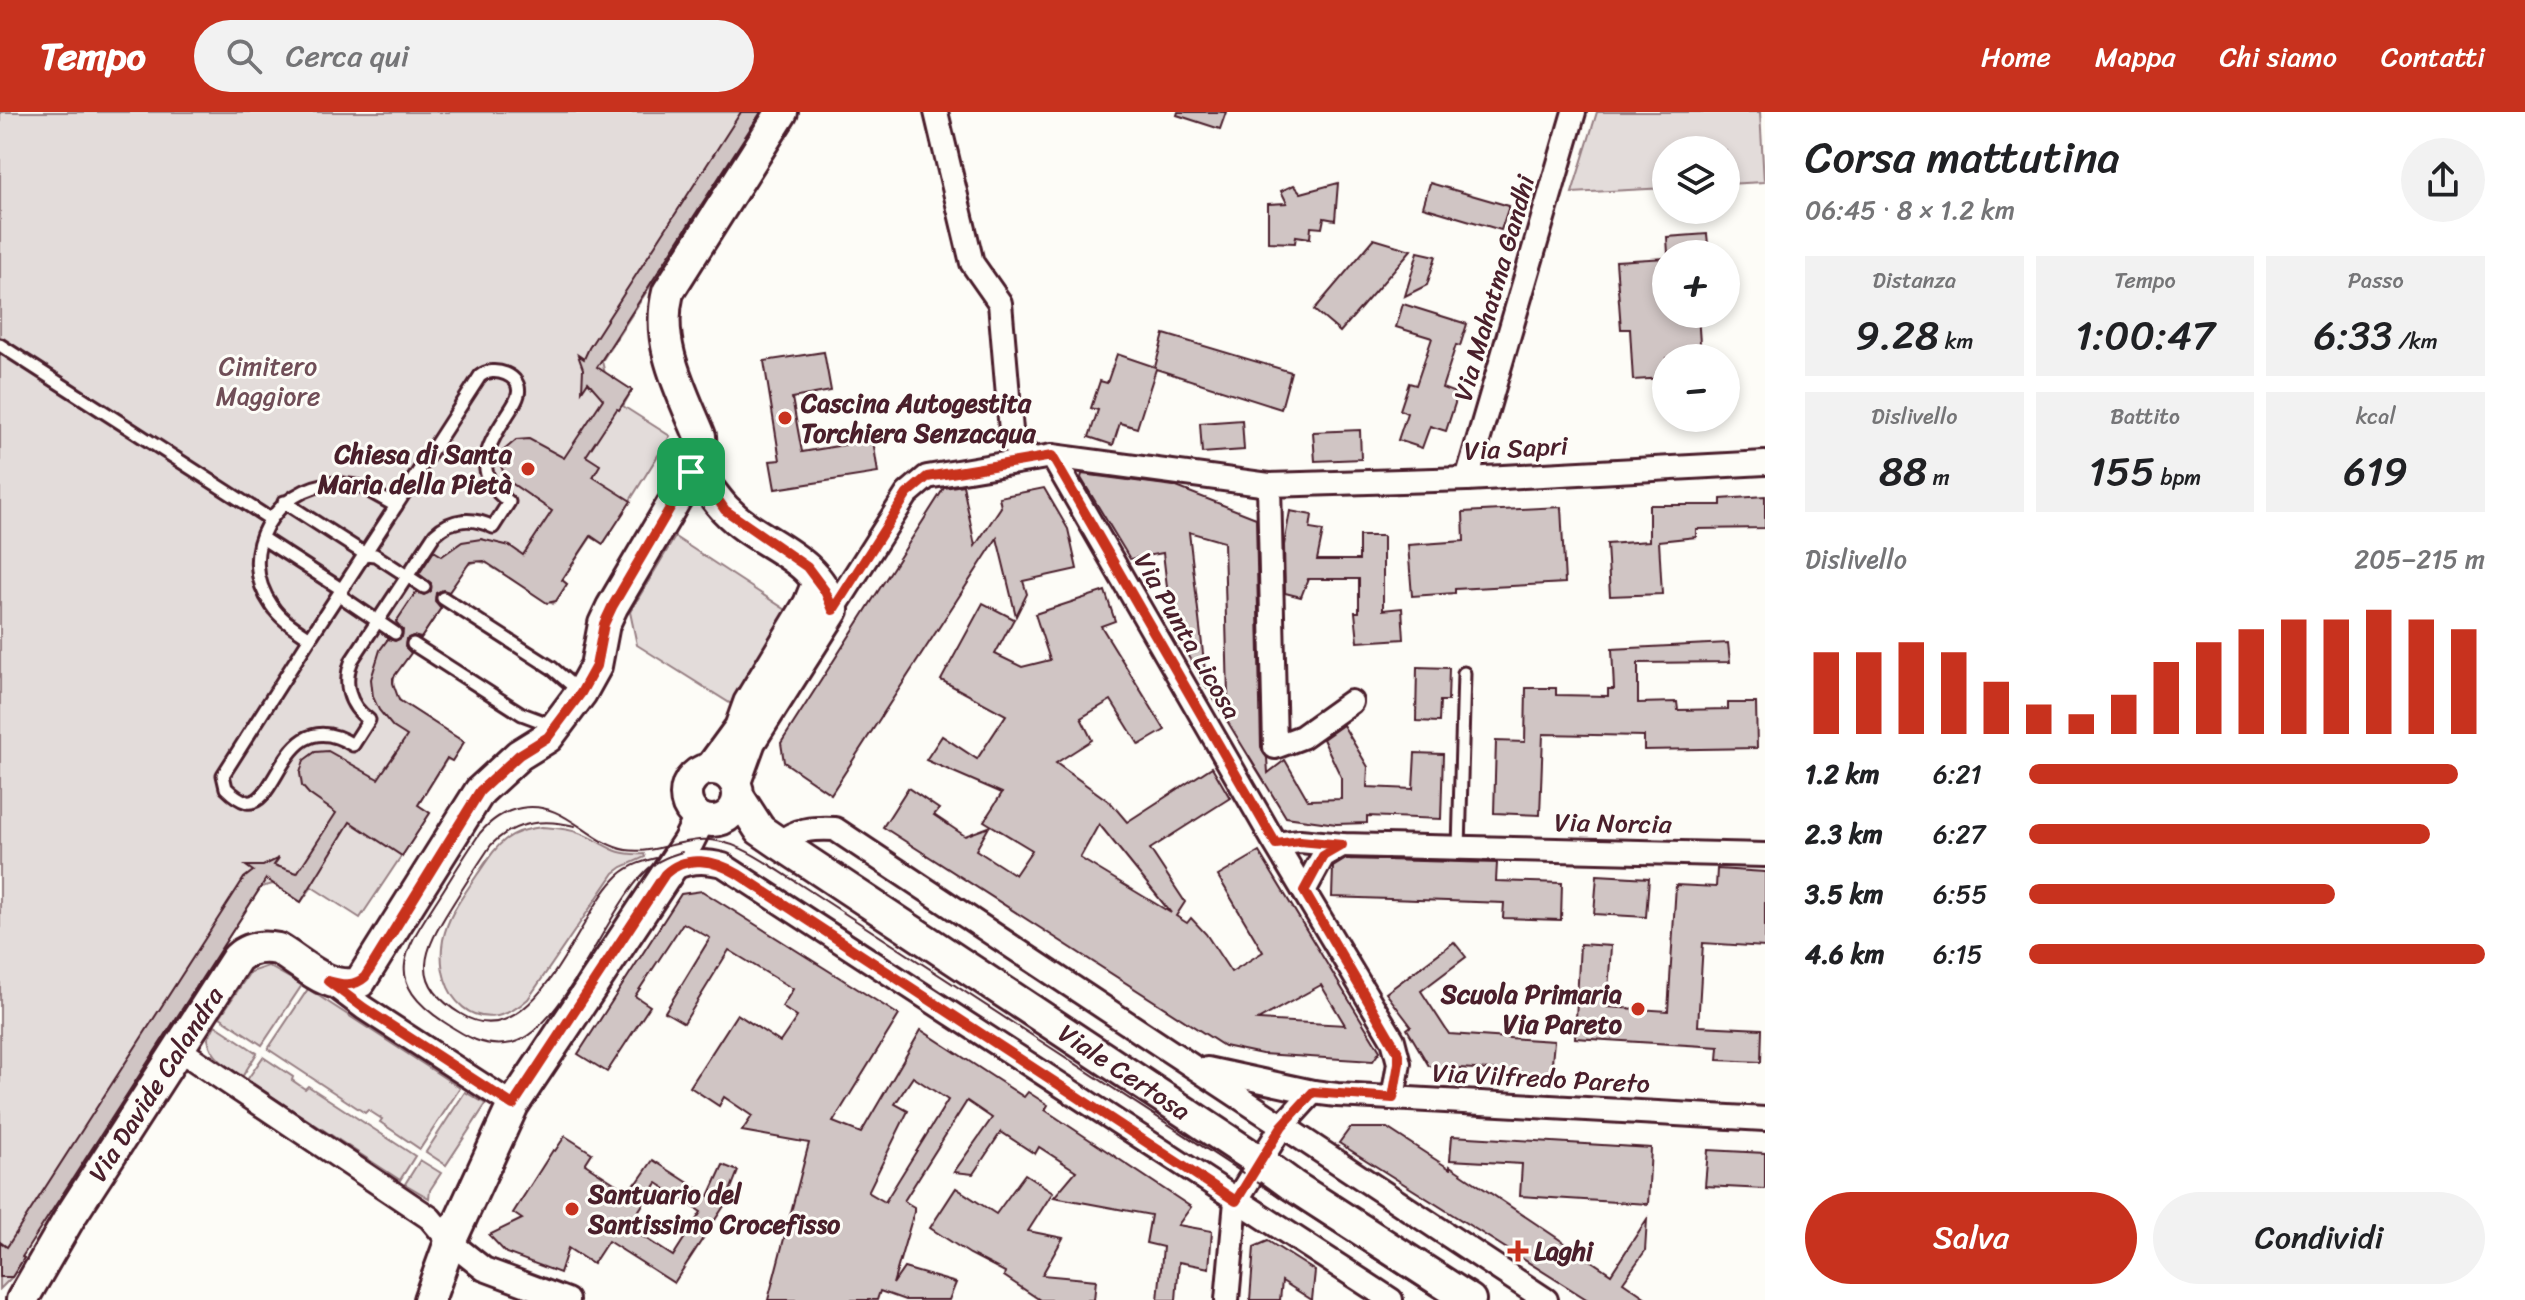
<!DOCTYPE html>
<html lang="it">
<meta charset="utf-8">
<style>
:root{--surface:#fff;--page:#f2f2f2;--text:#202124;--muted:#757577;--accent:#c8321e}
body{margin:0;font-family:Sriracha,sans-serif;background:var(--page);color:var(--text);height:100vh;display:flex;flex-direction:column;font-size:30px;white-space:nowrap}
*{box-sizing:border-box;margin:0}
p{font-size:26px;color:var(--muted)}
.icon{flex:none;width:44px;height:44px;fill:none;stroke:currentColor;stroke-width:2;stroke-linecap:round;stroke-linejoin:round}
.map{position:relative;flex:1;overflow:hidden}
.details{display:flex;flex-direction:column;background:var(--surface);width:760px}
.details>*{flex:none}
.buttons{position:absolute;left:1652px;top:24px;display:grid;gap:16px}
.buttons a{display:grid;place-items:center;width:88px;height:88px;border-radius:50%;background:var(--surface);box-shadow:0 4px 12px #0003;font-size:40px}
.pin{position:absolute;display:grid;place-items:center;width:68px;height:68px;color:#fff;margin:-34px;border-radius:16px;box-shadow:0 4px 12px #0006}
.round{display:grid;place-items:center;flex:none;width:84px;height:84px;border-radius:42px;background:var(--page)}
.summary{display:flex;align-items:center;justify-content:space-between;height:136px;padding:0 40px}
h1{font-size:44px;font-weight:600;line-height:60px}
.figures{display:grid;grid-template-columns:repeat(3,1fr);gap:12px;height:136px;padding:8px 40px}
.figures div{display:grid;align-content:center;border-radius:0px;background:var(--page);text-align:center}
.figures b{font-size:40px;font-weight:600}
.figures small{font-size:22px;font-weight:400}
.figures p{font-size:22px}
.chart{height:224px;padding:16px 40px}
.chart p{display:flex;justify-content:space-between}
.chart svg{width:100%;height:144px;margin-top:8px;stroke:var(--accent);stroke-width:6}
.button{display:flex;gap:16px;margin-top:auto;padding:16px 40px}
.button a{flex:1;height:92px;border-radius:48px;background:var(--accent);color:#fff;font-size:32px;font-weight:600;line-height:92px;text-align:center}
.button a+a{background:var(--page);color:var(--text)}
ul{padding:0 40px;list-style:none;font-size:26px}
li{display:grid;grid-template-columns:128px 96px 1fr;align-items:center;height:60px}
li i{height:20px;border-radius:10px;background:var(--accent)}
header{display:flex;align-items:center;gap:48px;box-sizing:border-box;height:112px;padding:0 40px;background:var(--accent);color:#fff}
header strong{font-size:38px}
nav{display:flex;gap:44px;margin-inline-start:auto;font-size:28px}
.search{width:560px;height:72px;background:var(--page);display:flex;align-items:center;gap:20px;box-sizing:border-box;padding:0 28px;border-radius:44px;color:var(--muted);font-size:30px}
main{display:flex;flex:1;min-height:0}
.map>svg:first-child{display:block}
.green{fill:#e3dcda;stroke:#967e82;stroke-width:2}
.building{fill:#d0c5c4;stroke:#4a1f2b;stroke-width:2;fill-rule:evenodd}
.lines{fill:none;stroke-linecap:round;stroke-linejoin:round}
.lane-casing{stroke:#4a1f2b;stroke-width:17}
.street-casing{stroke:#4a1f2b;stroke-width:28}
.secondary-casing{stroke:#4a1f2b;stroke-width:36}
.lane{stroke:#fdfcf7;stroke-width:11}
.street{stroke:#fdfcf7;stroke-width:22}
.secondary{stroke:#fdfcf7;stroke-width:30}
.tram{stroke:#4a1f2b;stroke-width:2}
.route-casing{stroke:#fff;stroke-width:16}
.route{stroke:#c8321e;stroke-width:10}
.poi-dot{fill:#c8321e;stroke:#fdfcf7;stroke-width:3}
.labels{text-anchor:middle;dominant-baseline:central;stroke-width:6;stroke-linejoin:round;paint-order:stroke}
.street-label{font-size:26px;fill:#4a1f2b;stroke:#fdfcf7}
.park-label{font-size:26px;fill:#704e57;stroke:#fdfcf7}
.poi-label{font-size:26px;font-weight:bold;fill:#4a1f2b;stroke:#fdfcf7;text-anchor:start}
</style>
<header>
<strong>Tempo</strong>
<div class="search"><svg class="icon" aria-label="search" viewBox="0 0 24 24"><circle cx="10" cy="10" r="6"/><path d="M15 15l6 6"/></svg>Cerca qui</div>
<nav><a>Home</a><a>Mappa</a><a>Chi siamo</a><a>Contatti</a></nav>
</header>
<main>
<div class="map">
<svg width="1765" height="1188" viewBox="0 0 1765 1188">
<rect width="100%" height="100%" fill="#fdfcf7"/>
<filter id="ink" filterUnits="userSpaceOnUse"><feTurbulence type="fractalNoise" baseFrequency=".0125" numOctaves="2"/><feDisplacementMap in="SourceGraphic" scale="16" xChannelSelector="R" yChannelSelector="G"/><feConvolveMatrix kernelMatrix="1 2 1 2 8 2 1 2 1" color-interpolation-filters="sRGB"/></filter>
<g filter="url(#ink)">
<g class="green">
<polygon points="0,0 762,0 602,249 605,262 632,278 623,294 670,324 603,432 591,425 562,468 567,472 553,492 492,455 493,453 478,449 466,453 438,494 441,496 421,526 418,525 395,560 393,574 396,584 401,590 464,630 452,649 447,647 418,693 430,701 360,806 312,775 301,790 273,772 261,775 22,1144 24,1146 12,1165 0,1177"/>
<polygon points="1597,0 1760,0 1764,70 1726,72 1726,38 1666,38 1666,76 1572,81"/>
<polygon points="675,425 815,517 760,610 637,533 630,500"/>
<path d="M542,715C554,716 567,716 579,721C607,731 610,744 644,742L645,745L622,755L614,761L528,887C478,932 433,884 443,828C448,803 463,784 477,763C497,734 504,719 542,715Z"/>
<polygon points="268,854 302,873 262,933 220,905 250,860"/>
<polygon points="308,877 460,976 420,1037 380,1010 382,1007 368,998 365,1001 268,937"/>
<path d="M215,913L257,941L242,965C227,955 211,945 208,927Z"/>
<polygon points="263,945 293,965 292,968 305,977 308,974 415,1044 400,1068 247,968"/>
<polygon points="465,980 486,992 446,1053 426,1040"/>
<polygon points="420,1048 441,1061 430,1078 429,1086 405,1072"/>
</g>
<g class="building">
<polygon points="741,0 761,0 597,255 632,278 619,298 617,297 586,344 600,353 593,365 631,389 603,432 591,424 562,468 567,472 556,489 547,491 484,449 470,450 449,480 443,478 436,481 435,489 441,496 421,526 413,524 406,527 405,535 411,541 393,566 393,571 399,588 464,630 452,649 447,646 418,693 430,701 402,744 350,710 301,790 266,767 22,1145 24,1146 12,1165 0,1165 0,1130 7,1135 244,766 253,759 246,754 263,754 279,746 274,753 297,761 336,701 309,682 302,674 300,661 304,648 315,640 328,639 378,667 407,624 393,615 379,598 373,585 371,567 380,538 388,527 395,529 402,525 403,518 396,510 416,480 424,483 431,479 431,471 419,462 434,439 442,444 462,430 481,427 510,434 523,443 552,399 507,368 500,352 503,339 516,328 529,327 564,346 603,287 588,270 582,279 583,257 578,243 584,247 589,236"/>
<polygon points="1178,0 1226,0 1220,17 1177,3"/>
<polygon points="1338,71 1335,108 1324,106 1322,116 1311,115 1310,126 1296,124 1295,131 1268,130 1268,92 1287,91 1281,79 1294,73 1301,81"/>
<polygon points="1430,71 1509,94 1501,118 1423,95"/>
<polygon points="1707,122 1709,142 1668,142 1667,125"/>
<polygon points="1374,127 1411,138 1340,220 1314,198"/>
<polygon points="1418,140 1436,144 1427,173 1405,184"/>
<polygon points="1666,146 1666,202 1698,202 1701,246 1666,246 1666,266 1633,268 1630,217 1621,217 1616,149"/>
<polygon points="1403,192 1467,212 1460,234 1456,233 1442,276 1458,282 1446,319 1430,314 1422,336 1398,328 1407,301 1400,298 1409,271 1416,273 1432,226 1396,215"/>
<polygon points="1164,222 1291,260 1281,297 1156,257 1137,316 1120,311 1113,333 1089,325 1098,298 1091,296 1100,269 1107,271 1117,242 1155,255"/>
<polygon points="824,240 831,279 792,286 802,340 873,328 878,361 775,377 770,349 780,348 764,249"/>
<polygon points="1242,308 1244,338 1202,341 1200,311"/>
<polygon points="1360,318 1361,347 1315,349 1313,320"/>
<polygon points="1082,362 1174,374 1256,406 1261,635 1267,646 1268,661 1285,648 1308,688 1341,687 1341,665 1323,627 1343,613 1368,655 1367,675 1413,677 1415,641 1443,642 1441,707 1367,704 1367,711 1336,712 1286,705 1213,586 1228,585 1224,430 1189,420 1207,576 1172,517 1163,441 1130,447 1081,366"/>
<polygon points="963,373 975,434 1001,395 999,385 1044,376 1068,417 1077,457 1023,469 1027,482 1016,504 997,426 831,682 784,650 781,631 944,376"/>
<polygon points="1765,384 1765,416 1696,417 1696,425 1659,429 1662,482 1610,484 1607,432 1649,429 1649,393 1721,393 1721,387"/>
<polygon points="1561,395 1565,471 1455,477 1455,481 1412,484 1408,433 1464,429 1463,400"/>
<polygon points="1290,399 1312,403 1310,417 1323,419 1317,448 1359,448 1359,424 1383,424 1383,498 1402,496 1404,527 1358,530 1355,500 1359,500 1359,467 1308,467 1301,485 1285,481 1284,433"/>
<path d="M1105,479L1115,509L1101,514L1165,618L1139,633L1111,588L1081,606L1092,628L1056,651L1111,691L1127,710L1212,655L1230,686L1150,737L1185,790L1176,804L1187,811L1191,806L1206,822L1231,860L1263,840L1218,764L1259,740L1380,939L1373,949L1262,942L1224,934L883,715L908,676L939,697L934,703L965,724L989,715L976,738L1015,763L1032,738L984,709L1002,681L926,648L942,624L977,647L1006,603L941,568L983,491L1014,507L995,542L1022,555L1050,548L1035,502ZM1099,712L1171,801L1080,746ZM1321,873L1345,913L1258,908Z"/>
<polygon points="1728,531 1730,550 1638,551 1638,591 1677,590 1678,598 1728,597 1728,591 1756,591 1757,636 1644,638 1644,624 1543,622 1540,703 1494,701 1496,629 1525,630 1526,576 1556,576 1556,583 1608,584 1608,577 1614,577 1612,537"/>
<polygon points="1417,555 1449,556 1448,589 1440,589 1439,610 1416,609"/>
<polygon points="1346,747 1497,751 1496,769 1562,771 1561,808 1503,806 1504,791 1332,785 1333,755"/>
<polygon points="1717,757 1765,760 1765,835 1703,831 1698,914 1762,917 1761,950 1718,948 1719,935 1575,926 1580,832 1611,834 1607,895 1668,899 1676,773 1716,775"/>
<polygon points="1597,763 1649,766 1646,805 1594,802"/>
<path d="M702,779L899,903L833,1010L861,1021L921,918L1024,985L1028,980L1048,993L1045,998L1191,1095L1178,1113L1212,1119L1209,1156L1179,1150L1176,1188H1158L1163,1135L1146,1131L1151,1103L1054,1085L1076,1059L1039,1035L1035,1042L1001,1020L973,1062L954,1060L992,1006L967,989L904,1089L914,1095V1100L893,1172L904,1156L956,1171L949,1188H905L880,1179L877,1188H768L809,1031L742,1019L752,1004L724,985L719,994L690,975L737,902L780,930L797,905L782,895L793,877L729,838L684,911L665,900L710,826L683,811L635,884L650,894L607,960L578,942L681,782ZM913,965L948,988L885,1090L868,1080L908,999L895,992Z"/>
<polygon points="1454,830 1466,845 1421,879 1449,922 1554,929 1551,962 1429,954 1407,917 1411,914 1386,881"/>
<polygon points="1350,1016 1387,1016 1450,1057 1450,1054 1611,1162 1647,1107 1645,1139 1623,1170 1649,1188 1588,1188 1339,1031"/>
<path d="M565,1024L592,1041L585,1052L628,1080L635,1070L637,1071L653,1048L709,1084L723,1053L738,1059L724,1094L674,1171L608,1129L593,1152L568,1136L560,1161L506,1141L489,1123L522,1107L513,1101L553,1038L555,1039ZM657,1071L701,1100L673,1144L628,1115Z"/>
<polygon points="1452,1024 1651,1036 1648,1092 1520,1084 1522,1052 1450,1048"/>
<polygon points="1708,1038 1765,1041 1765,1077 1705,1074"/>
<polygon points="1025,1062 1053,1080 1028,1119 1063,1126 1042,1163 1096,1168 1094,1188 1040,1188 1004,1164 1005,1160 970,1142 930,1116 956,1076 996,1102"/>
<polygon points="1268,1129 1315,1159 1312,1188 1282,1169 1280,1188 1250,1188 1254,1135"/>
</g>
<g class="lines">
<g class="lane-casing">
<g id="lane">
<polyline points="0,233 270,407"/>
<path d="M336,371L362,375L396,394L310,526C297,517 281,508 272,494C234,440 275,375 336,371Z"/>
<polyline points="284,390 365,442 375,443 424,475"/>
<polyline points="262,426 341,477 342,485 395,521"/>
<polyline points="443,486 552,556 580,580"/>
<path d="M310,526L223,663L226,676C231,681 240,688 247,690C279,695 283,589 353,633L369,608C348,593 343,571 352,548L435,422C452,406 473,405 493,415L509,390C472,363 485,337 506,305C510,298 516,291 518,283C523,263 493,253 480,264L396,394"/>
<polyline points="413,532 522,602 554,614"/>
<polyline points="1459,736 1464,561"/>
</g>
</g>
<g class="street-casing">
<g id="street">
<polyline points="936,0 972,151 1000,191 1012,330 1033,347"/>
<polyline points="1052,344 1272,726 1393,928 1399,951 1393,986"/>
<polyline points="1467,367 1574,0"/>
<polyline points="1269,373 1275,635 1302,625 1351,590"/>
<polyline points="833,498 907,382 927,365 1052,344 1269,373 1467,367 1765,351"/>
<path d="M779,731C796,717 813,716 835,717C1072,874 1308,1033 1546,1188"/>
<polyline points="1276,732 1300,729 1342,733 1765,743"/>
<path d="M668,759C687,749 703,748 723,753L1391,1188"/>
<polyline points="1304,779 1323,744 1342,733"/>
<polyline points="328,869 364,896 513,993"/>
<polyline points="177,936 430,1106 450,1130 484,1157 567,1188"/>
<polyline points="1207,957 1313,980 1337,983 1765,1007"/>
<polyline points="1227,1188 1236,1089 1282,1014 1313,980"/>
</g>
</g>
<g class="secondary-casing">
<g id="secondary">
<path d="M691,360C708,372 711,382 725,397C761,435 814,440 833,498L750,629L735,670"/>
<circle cx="712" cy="683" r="26"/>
<polyline points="710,657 740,616 749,591 809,492 818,470"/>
<path id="s1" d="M738,684L760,718L779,731L1259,1049L1292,1073L1470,1188"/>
<path id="s2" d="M22,1188L70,1105L237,846C249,835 263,834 278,837C302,851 331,881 360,870L480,679L519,643L548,625L581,581L596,554L604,512L612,495L695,354L701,339L700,324C681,278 655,231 668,180L782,0"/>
<polyline points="429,1188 450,1130 513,993 688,730 700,706"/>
</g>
</g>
<use href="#lane" class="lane"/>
<use href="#street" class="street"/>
<use href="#secondary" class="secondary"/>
<g class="tram">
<path d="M575,714C543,706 514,709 491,733C477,754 464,774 451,795C424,838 408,870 461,902C533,947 577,806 614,768C625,755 640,750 656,746"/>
<path d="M682,740C668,744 655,749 645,760C606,799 563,918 512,931C485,937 465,924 444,910C382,869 404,839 437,788C451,766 465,743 480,721C491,708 504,699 521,696C565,688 587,731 626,738C651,742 674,730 699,728C736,725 768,753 798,771L1438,1188"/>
</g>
</g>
</g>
<g class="lines" filter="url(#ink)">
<g class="route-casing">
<path id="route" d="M1052,344L1276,732L1300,729L1342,733L1323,744L1304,779L1399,942V951L1393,986L1313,980L1282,1014L1236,1089L738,762C715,748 686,742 665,762L513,993L364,896L328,869C342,873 354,875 365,865L480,679L519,643L548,625L581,581L596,554L604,512L612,495L691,360L706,370L725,398L807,455L825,479L833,498L907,382L927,365Z"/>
</g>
<use href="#route" class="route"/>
</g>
<g class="poi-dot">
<circle cx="785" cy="306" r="8"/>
<circle cx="528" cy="357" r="8"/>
<circle cx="1638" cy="897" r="8"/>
<circle cx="572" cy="1097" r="8"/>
<path d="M1514 1127h8v8h8v8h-8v8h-8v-8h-8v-8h8z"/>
</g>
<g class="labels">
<g class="street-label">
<text transform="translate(1494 176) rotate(-74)">Via Mahatma Gandhi</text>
<text transform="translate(1516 336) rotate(-3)">Via Sapri</text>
<text transform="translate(1188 524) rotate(60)">Via Punta Licosa</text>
<text transform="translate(1613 711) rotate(1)">Via Norcia</text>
<text stroke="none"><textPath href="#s1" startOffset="478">Viale Certosa</textPath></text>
<text transform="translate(1541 966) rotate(3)">Via Vilfredo Pareto</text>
<text stroke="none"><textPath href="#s2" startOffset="254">Via Davide Calandra</textPath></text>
</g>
<g class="park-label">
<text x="268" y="254">Cimitero<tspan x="268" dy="30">Maggiore</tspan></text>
</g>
<g class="poi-label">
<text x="801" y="291">Cascina Autogestita<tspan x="801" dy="30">Torchiera Senzacqua</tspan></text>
<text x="512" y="342" text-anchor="end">Chiesa di Santa<tspan x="512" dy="30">Maria della Pietà</tspan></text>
<text x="1622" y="882" text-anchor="end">Scuola Primaria<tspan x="1622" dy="30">Via Pareto</tspan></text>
<text x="588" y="1082">Santuario del<tspan x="588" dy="30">Santissimo Crocefisso</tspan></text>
<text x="1534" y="1139">Laghi</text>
</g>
</g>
</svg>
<div class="buttons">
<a><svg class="icon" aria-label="layers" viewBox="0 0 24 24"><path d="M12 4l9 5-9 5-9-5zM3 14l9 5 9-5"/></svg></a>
<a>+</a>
<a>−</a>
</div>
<div class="pin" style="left:691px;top:360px;background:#1e9e55"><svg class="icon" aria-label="arrive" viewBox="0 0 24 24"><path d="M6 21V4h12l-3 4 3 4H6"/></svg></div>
</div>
<section class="details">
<div class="summary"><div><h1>Corsa mattutina</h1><p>06:45 · 8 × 1.2 km</p></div><a class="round"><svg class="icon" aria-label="share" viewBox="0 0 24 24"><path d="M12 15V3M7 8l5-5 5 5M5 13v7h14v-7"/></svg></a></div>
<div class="figures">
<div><p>Distanza</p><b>9.28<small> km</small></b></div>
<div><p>Tempo</p><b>1:00:47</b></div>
<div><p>Passo</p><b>6:33<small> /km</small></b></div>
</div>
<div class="figures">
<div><p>Dislivello</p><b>88<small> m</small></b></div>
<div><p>Battito</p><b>155<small> bpm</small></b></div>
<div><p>kcal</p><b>619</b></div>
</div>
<div class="chart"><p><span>Dislivello</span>205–215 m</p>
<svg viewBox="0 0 160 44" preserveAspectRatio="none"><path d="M5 44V19M15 44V19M25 44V16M35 44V19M45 44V28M55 44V35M65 44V38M75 44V32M85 44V22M95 44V16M105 44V12M115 44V9M125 44V9M135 44V6M145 44V9M155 44V12"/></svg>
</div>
<ul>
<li><b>1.2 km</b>6:21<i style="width:94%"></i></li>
<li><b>2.3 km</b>6:27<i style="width:88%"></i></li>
<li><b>3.5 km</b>6:55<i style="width:67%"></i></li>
<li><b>4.6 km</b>6:15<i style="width:100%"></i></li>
</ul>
<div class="button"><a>Salva</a><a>Condividi</a></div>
</section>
</main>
